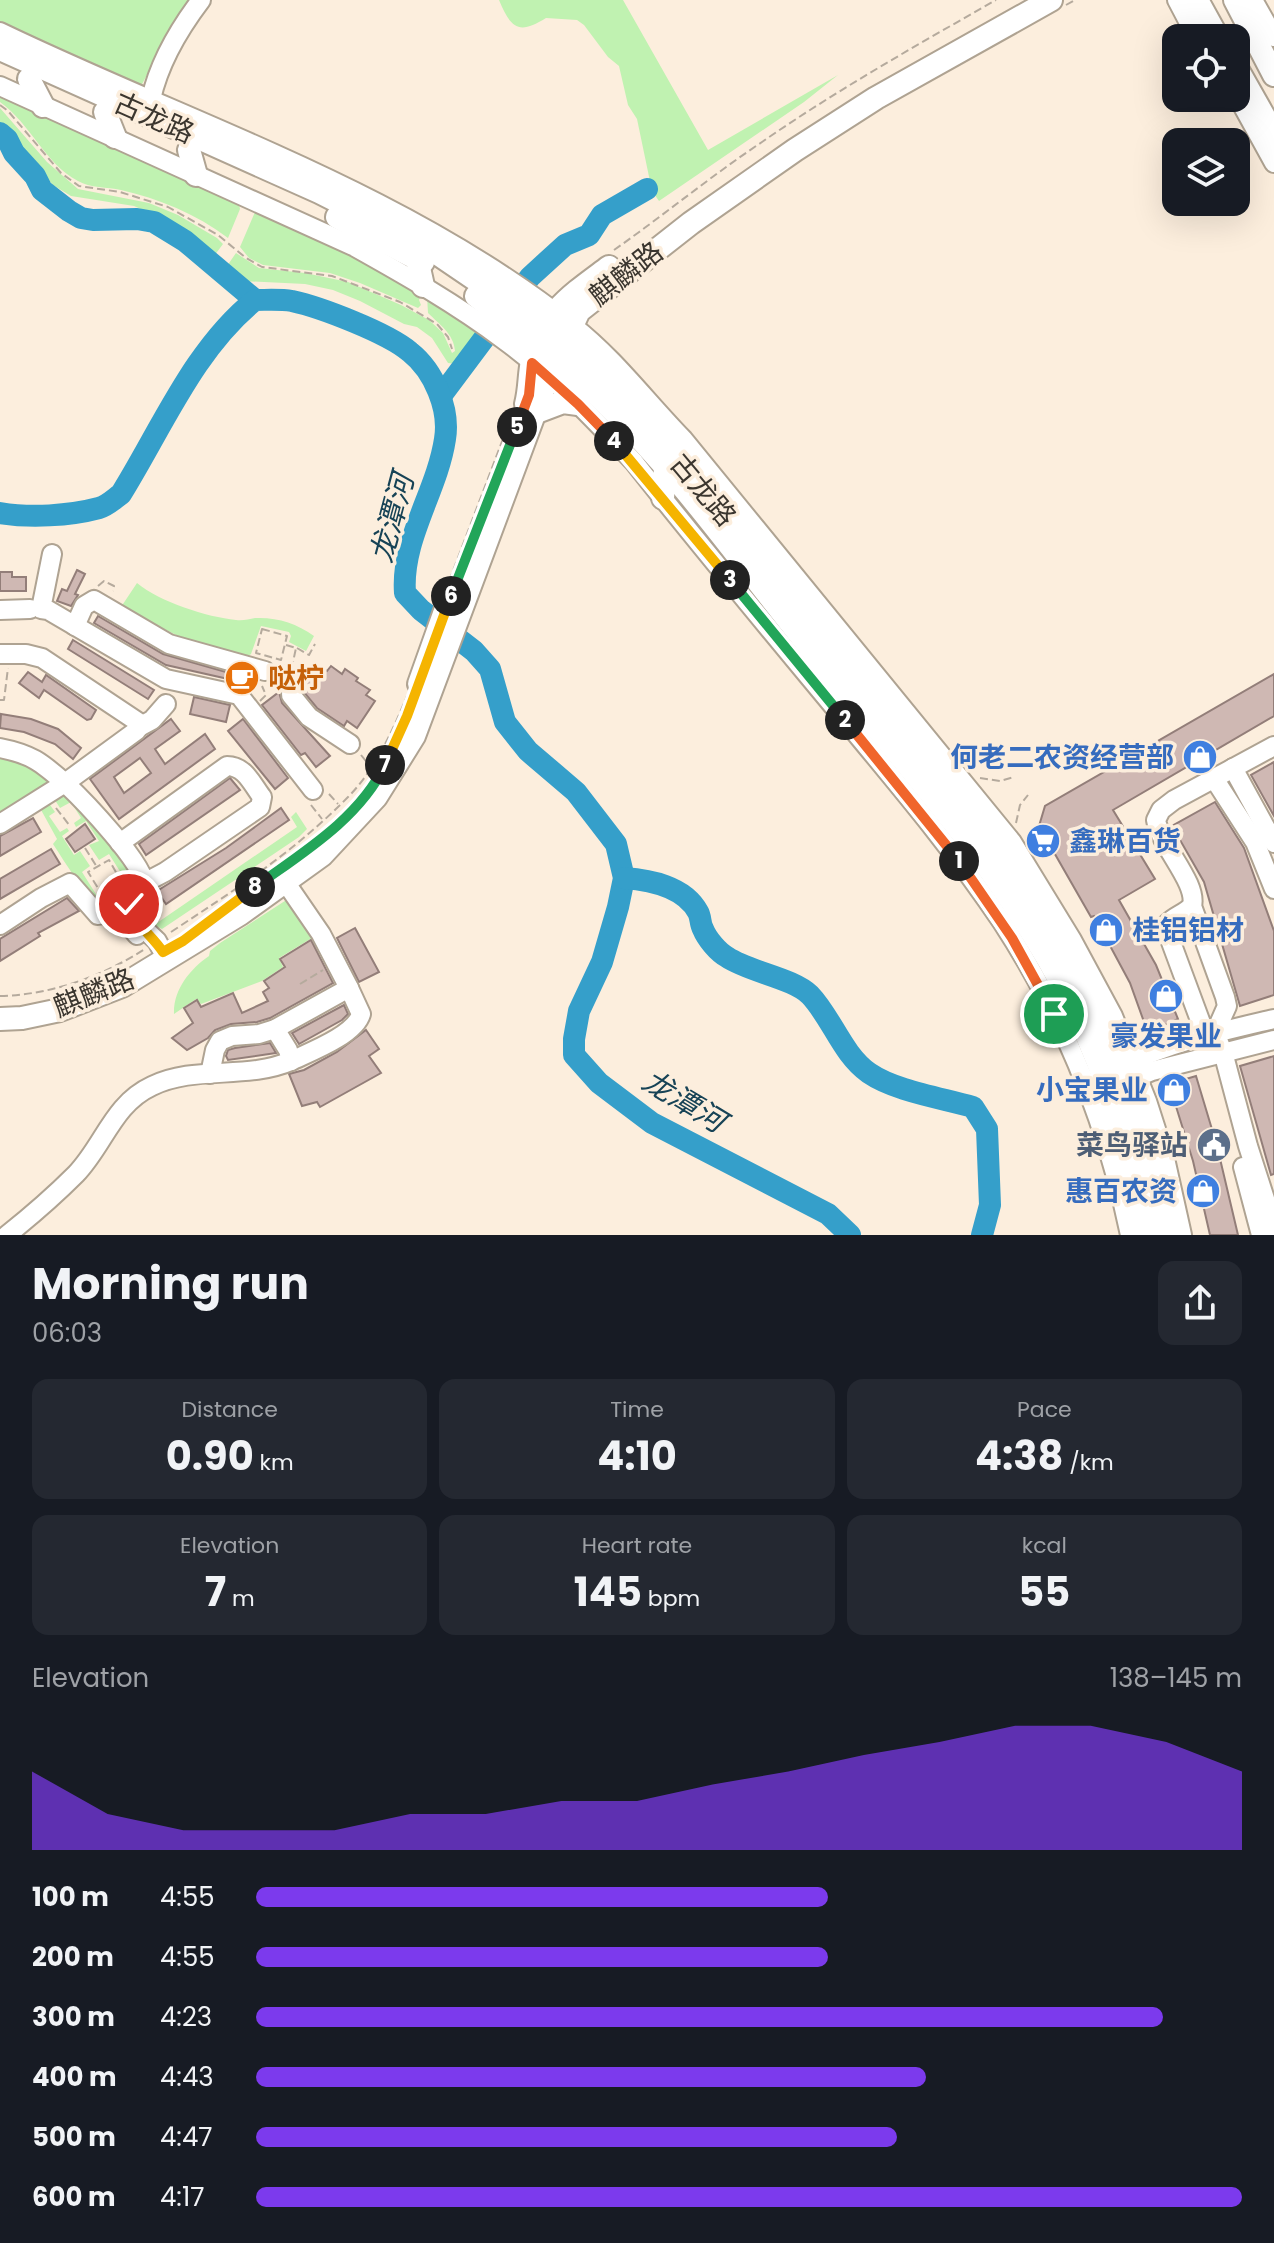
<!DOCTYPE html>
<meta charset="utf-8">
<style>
:root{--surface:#171b24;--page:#242831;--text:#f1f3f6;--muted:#9ea1a6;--accent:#7c3aed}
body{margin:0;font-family:Poppins,"Noto Sans SC",sans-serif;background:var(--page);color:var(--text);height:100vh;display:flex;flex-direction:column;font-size:30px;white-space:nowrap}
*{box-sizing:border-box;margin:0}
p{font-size:26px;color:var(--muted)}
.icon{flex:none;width:44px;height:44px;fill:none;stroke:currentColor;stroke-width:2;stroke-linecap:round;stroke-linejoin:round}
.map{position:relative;height:1235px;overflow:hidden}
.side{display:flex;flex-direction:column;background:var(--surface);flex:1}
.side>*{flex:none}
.tools{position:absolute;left:1162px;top:24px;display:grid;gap:16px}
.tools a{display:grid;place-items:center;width:88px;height:88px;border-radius:16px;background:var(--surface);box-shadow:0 8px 32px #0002;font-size:40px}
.pin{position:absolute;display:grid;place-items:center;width:68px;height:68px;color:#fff;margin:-34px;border:4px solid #fff;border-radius:50%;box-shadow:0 2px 8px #0007}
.km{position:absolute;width:40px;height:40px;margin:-20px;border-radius:50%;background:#222;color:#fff;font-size:22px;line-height:40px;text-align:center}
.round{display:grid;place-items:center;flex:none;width:84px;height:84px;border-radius:16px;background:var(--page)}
.headline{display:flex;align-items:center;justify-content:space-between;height:136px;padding:0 32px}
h1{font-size:44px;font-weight:700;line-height:60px}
.metrics{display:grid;grid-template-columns:repeat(3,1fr);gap:12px;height:136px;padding:8px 32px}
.metrics div{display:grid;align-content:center;border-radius:16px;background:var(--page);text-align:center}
.metrics b{font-size:40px;font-weight:700}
.metrics small{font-size:22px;font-weight:400}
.metrics p{font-size:22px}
.chart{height:224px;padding:16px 32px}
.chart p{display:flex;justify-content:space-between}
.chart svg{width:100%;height:144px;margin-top:8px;fill:var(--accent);opacity:.7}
ul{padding:0 32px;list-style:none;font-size:26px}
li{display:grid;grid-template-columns:128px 96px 1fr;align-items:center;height:60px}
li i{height:20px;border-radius:10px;background:var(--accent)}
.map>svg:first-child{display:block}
.green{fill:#c0f2b1}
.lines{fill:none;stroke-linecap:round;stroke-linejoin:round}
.river{stroke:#359fca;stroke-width:22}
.building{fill:#cfb8b3;stroke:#937e79;stroke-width:2;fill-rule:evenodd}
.minor-casing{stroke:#afa392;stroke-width:22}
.major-casing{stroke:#afa392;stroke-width:26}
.path{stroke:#b5aa9d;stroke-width:2;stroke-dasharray:8 4;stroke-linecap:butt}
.minor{stroke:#fff;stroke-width:18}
.major{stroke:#fff;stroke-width:22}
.split-1-casing{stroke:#fff;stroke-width:16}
.split-2-casing{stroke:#fff;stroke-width:16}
.split-3-casing{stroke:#fff;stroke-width:16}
.split-4-casing{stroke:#fff;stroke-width:16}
.split-5-casing{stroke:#fff;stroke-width:16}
.split-6-casing{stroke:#fff;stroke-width:16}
.split-7-casing{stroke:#fff;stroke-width:16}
.split-8-casing{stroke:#fff;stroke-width:16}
.split-9-casing{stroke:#fff;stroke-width:16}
.split-1{stroke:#f0652b;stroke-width:10}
.split-2{stroke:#f0652b;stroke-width:10}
.split-3{stroke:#22a559;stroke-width:10}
.split-4{stroke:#f5b400;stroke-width:10}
.split-5{stroke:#f0652b;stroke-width:10}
.split-6{stroke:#22a559;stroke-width:10}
.split-7{stroke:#f5b400;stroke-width:10}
.split-8{stroke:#22a559;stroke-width:10}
.split-9{stroke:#f5b400;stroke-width:10}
.labels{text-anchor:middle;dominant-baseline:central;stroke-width:7;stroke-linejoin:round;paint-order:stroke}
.street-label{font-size:28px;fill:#3b362f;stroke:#fceedd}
.food-label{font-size:28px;font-weight:bold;fill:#c56008;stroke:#fceedd;text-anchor:start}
.shop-label{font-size:28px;font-weight:bold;fill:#366cbe;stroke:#fceedd;text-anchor:end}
.service-label{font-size:28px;font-weight:bold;fill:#4e5e75;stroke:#fceedd;text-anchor:end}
.water-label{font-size:30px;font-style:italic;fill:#174356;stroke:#fceedd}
</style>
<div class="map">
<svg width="1274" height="1235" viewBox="0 0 1274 1235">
<rect width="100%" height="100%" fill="#fceedd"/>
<g class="green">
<polygon points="0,0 194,0 175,23 141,86 48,46 0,21"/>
<path d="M499,0H623L708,150L838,75L804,102L659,201L652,191L637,119L628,105L619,66L608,57L584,25L577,20L546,18C519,35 511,29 499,0Z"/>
<path d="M0,97L232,200L239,205L240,209L228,238C197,214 157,198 121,190C107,187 90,188 78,181C45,164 30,123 0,102Z"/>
<polygon points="0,108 47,162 78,189 149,203 178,215 217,238 223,244 214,256 206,253 193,238 171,222 134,206 71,196 53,185 18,145 12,132 0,123"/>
<polygon points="255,212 270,216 350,253 421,293 419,300 421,305 418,308 360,283 330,273 263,265 249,258 240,247"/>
<path d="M236,253L259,268L305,273L348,282L401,305L429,320L443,333L452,353L455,351C454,334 439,324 428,313L427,296L471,329L476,333L475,337L456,364L448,363L432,338L417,327L404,324L360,301L333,290L305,284L242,281L228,271L227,266Z"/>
<path d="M137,583C160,602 207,617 236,620C243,621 249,619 255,618C277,617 296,623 314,636L306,651L289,642L291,636L289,632L261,626L251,654L248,656L178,636L121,607Z"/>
<polygon points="0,753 28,759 48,778 46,786 0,815"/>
<polygon points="64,792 113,845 133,879 128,891 123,883 126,881 109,854 99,860 89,845 99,841 86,821 76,827 74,823 81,818 71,802 60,808 53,797"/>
<path d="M48,802L55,812L49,816L60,832L67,828L69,831L62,836L74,855L80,851L90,866L82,872L99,899L103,897L107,904H97C80,887 66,864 53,844L57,839L40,808Z"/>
<polygon points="296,812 307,829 299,837 162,929 154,925 297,827 291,817"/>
<path d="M291,897L317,935L279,958L283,967L262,981L201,1004L196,999L174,1014C173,990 190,969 209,956L210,951L220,943Z"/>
</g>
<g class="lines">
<g class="river">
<polyline points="0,133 7,139 14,153 35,176 42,190 69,211 81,218 93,220 137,219 154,222 185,241 255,300"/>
<polyline points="441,396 530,277 565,245 589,235 602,215 647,189"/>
<path d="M0,513C30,518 69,516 99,508C107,506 114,499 121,494C162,428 194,349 255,300C267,300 280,299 292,301C320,307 388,333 410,352C434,371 450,409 445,439C437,492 401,539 405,593L421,610L474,651L490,669L505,722L528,751L576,792L616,844L624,878L618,907L602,962L579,1011L574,1039V1055L599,1083L652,1123L828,1214L850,1235"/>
<path d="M624,878C650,880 684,886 698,912C701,917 700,924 703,929C707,939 718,952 727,957C749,972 793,978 810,995C832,1018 842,1054 869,1073C895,1091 942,1098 973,1107L987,1129L990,1205L982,1235"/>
</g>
</g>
<g class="building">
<polygon points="77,570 85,574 75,594 78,595 71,606 57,601 62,589 67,591"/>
<polygon points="0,572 12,572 12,577 26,577 26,591 0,591"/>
<polygon points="98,616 163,654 247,678 246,683 166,665 94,623"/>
<polygon points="73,640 154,690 148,699 68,649"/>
<polygon points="316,664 327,671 331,666 342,674 345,669 358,678 356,681 370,690 366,695 375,701 357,728 347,721 344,726 317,708 303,691 304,682"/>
<polygon points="28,672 42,682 46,675 96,710 91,719 87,720 44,690 39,698 19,683"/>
<polygon points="1274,674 1274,716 1113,810 1155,879 1119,900 1156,965 1178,1019 1148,1033 1130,983 1094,916 1091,917 1048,842 1043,845 1036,836 1045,806"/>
<polygon points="279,692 282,703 330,756 316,767 305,753 301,755 262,705"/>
<polygon points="194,697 230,705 226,722 190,714"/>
<polygon points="1,714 31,719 58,729 81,748 73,759 55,744 24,732 0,728"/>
<path d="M171,719L180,731L155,749L165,764L205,734L215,749L119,819L90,779ZM140,758L151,773L124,793L114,777Z"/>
<polygon points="243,719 288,778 275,789 228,731"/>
<polygon points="1274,762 1274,816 1251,775"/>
<polygon points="230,778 240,790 146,855 139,844"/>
<polygon points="1215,802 1244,848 1274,931 1274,995 1240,1006 1204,882 1172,826"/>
<polygon points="281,808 289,820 166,904 157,891 226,848"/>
<polygon points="33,818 41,832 0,856 0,836"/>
<polygon points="85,824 95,839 75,852 66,839"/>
<polygon points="51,849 60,864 0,899 0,879"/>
<polygon points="67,898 79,911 38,933 40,936 0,961 0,939"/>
<polygon points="355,928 379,972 359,982 337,938"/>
<polygon points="311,940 333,983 270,1018 257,1022 231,1024 215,1030 208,1038 187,1050 172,1038 193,1023 184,1008 197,1000 201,1007 233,993 242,1013 268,1001 263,992 269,988 264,981 285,967 280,959"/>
<polygon points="344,1005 348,1014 342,1020 299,1044 292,1033"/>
<polygon points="366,1030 379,1049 369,1056 381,1073 320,1107 317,1102 302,1106 289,1074 304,1070 337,1052"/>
<polygon points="270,1043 276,1053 228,1060 226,1056 228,1050 235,1048"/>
<polygon points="1274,1056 1274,1174 1271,1175 1240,1066"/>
<polygon points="1196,1076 1217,1146 1238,1235 1210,1235 1193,1161 1169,1084"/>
</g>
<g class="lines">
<g class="minor-casing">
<g id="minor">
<polyline points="1177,0 1197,38"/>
<polyline points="1253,0 1274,37"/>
<path d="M0,32C193,125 403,191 573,326C614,358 646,401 683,439L1012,842L1072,940L1113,1016L1147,1101L1164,1154L1182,1235"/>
<path d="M0,86L353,246C405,275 456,304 504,340C552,375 594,419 634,462C704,551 777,638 849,725C902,789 956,853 1002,922C1064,1017 1107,1124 1130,1235"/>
<polyline points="1236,94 1274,163"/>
<path d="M151,99C159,63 179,29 201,0"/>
<polyline points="52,554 41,609 48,610 166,679 239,695 313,790"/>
<polyline points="0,610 30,609"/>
<polyline points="75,626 84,606 94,600 169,644 265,671"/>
<path d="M0,654H26L42,658L138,722L139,727L136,731L65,783C82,799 147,866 145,887L133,896L129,904L137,922L157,941L163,952"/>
<polyline points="276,675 283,675 292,682 291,695 309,717 350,744"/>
<polyline points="139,727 152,720 166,704"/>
<path d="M1274,746L1174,800L1161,810L1156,820C1160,846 1198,883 1192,906L1225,997L1227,1006L1215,1033L1223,1052L1248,1146L1274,1227"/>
<path d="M0,748C31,754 41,762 65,783L0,824"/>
<polyline points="1233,768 1274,843"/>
<polyline points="1215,780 1255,842 1274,889"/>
<path d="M120,843L227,766C245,766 252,784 262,797L260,807L165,872L146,882"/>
<path d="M1192,906C1184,914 1174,916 1167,924L1168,934L1211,1050"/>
<path d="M0,925L41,898L70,883L98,915C116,910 126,921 137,935"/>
<path d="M291,1061C310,1052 355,1035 361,1014L349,988"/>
<path d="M1124,1065C1171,1042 1223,1031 1274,1019"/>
<polyline points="210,1074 215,1050 220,1041 232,1036 259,1034 275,1029"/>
<polyline points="1128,1081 1152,1071 1274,1040"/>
<polyline points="1243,1167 1261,1235"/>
<path d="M7,1235C31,1216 55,1195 76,1174C104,1145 113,1104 152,1086C195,1065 246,1080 291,1061L288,1050L275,1029L349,988L321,934L286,883"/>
</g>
</g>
<g class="major-casing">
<g id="major">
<polyline points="1197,0 1218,38"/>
<polyline points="1235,0 1274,75"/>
<polyline points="0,49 319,192 426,246 544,326 582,356 622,395 686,467 944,783 987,837 1056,937 1102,1027 1126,1082 1147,1155 1165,1235"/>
<polyline points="1236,67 1274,134"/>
<polyline points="29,79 43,106"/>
<polyline points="105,112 115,137"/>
<polyline points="189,150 196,175"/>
<polyline points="337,217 423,262"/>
<polyline points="417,259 423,286"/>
<path d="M476,296C520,331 566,364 606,404C681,476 742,564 808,645C900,759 1004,869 1070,1000C1108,1075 1130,1154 1149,1235"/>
<path d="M526,404C530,389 529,375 532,361C542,313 573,294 609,267"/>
<polyline points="534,413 563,402 578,404"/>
<polyline points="663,498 665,468"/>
<polyline points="419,684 445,611"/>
<polyline points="0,1019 22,1018 60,1010 122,986 240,914 322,855 376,797 414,736 548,377 579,311 691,223 795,150 876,98 1051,0"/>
</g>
</g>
<g class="path">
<polyline points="1066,5 1075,0"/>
<polyline points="0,105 8,111 61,173 79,186 120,192 168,207 218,235 246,258 262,267 332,276 400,302 437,324 448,337 452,349"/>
<path d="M614,250C664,215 711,176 762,142C837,90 917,45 996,0"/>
<polyline points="98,586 104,581 114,586 113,591"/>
<polyline points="445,592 512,415"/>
<polygon points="262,629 287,636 281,660 256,653"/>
<polyline points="286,645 296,648 293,662"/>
<polyline points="297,648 309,655 315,644"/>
<polyline points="0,700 4,700 8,668"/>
<polyline points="260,701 266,695 262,686"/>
<polyline points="361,755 369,765"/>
<polyline points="980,778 1000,781 1014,777"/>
<polyline points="329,794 338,804"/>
<polyline points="311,805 322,819"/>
<polyline points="56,808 70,826"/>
<polyline points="1016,823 1020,805 1028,795"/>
<polyline points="85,848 97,867"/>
<polyline points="116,885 101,893 88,872 109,860 121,881 116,885 118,890"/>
<path d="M171,932C236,889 293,853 348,797C375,770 393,730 407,696"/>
<polyline points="300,984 323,970"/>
<path d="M0,996C51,995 103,976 145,949"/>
</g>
<use href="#minor" class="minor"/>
<use href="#major" class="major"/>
</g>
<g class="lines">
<g class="split-1-casing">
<polyline id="split-1" points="959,861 1012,938 1054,1014"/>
</g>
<g class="split-2-casing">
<polyline id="split-2" points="845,720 959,861"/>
</g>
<g class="split-3-casing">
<polyline id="split-3" points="730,580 845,720"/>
</g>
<g class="split-4-casing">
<polyline id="split-4" points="614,441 730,580"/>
</g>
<g class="split-5-casing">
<polyline id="split-5" points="517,427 529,395 532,363 578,404 614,441"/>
</g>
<g class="split-6-casing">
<polyline id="split-6" points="451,596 517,427"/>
</g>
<g class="split-7-casing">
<polyline id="split-7" points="385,765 407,716 451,596"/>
</g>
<g class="split-8-casing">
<path id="split-8" d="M255,887C302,853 359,819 385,765"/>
</g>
<g class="split-9-casing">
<path id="split-9" d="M129,904C134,924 152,935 163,952L183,941L255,887"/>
</g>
<use href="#split-1" class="split-1"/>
<use href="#split-2" class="split-2"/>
<use href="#split-3" class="split-3"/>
<use href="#split-4" class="split-4"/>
<use href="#split-5" class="split-5"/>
<use href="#split-6" class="split-6"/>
<use href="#split-7" class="split-7"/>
<use href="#split-8" class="split-8"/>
<use href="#split-9" class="split-9"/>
</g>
<defs>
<g id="cafe-disc" transform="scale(1.8)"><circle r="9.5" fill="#e8710a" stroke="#fceedd"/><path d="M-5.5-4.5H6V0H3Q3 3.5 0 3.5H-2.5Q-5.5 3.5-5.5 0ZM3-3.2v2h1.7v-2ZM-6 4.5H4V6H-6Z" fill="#fff"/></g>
<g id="shop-disc" transform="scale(1.8)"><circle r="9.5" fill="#3f7fe0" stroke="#fceedd"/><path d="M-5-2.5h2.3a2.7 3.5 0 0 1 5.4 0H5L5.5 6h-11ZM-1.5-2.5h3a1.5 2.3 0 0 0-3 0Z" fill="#fff"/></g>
<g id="supermarket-disc" transform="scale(1.8)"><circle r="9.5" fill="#3f7fe0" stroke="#fceedd"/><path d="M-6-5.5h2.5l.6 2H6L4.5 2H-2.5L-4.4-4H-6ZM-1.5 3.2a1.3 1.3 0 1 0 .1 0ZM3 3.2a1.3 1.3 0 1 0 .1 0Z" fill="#fff"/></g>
<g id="civic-disc" transform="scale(1.8)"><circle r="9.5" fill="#5c6f8a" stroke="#fceedd"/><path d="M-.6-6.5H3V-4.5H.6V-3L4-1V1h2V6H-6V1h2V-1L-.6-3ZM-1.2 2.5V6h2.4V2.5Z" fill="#fff"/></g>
</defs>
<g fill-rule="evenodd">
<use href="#cafe-disc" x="242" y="678"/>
<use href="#shop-disc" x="1200" y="757"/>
<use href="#supermarket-disc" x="1043" y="841"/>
<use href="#shop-disc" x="1106" y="930"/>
<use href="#shop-disc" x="1166" y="996"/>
<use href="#shop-disc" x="1174" y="1090"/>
<use href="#civic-disc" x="1214" y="1145"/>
<use href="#shop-disc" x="1203" y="1191"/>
</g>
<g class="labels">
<g class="street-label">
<text transform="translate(154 118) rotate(24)">古龙路</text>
<text transform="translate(626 274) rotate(-38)">麒麟路</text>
<text transform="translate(703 490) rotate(50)">古龙路</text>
<text transform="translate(94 993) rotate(-22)">麒麟路</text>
</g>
<g class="food-label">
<text x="268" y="678">哒柠</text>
</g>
<g class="shop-label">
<text x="1174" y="757">何老二农资经营部</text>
<text x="1069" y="841" text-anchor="start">鑫琳百货</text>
<text x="1132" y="930" text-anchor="start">桂铝铝材</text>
<text x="1166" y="1036" text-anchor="middle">豪发果业</text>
<text x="1148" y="1090">小宝果业</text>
<text x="1177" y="1191">惠百农资</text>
</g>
<g class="service-label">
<text x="1188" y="1145">菜鸟驿站</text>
</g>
<g class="water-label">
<text transform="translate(392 518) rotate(-75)">龙潭河</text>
<text transform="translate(684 1101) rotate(31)">龙潭河</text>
</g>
</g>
</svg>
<div class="tools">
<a><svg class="icon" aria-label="locate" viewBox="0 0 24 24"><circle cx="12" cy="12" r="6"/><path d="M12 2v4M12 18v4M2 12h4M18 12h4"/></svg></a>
<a><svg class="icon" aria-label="layers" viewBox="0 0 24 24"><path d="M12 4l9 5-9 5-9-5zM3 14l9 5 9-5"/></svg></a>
</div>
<div class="pin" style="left:1054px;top:1014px;background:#1e9e55"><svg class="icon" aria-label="arrive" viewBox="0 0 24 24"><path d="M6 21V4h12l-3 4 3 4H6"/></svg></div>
<div class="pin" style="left:129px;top:904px;background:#d93025"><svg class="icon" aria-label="check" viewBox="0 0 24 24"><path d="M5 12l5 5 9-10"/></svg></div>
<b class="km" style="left:959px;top:861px">1</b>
<b class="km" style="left:845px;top:720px">2</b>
<b class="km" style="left:730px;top:580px">3</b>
<b class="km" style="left:614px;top:441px">4</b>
<b class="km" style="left:517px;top:427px">5</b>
<b class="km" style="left:451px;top:596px">6</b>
<b class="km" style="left:385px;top:765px">7</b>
<b class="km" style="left:255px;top:887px">8</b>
</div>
<section class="side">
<div class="headline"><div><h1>Morning run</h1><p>06:03</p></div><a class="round"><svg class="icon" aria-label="share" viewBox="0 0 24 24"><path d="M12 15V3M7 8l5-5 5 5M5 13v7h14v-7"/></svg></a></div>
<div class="metrics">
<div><p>Distance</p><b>0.90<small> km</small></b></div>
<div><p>Time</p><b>4:10</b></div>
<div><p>Pace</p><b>4:38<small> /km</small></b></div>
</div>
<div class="metrics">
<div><p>Elevation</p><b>7<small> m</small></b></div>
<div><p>Heart rate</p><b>145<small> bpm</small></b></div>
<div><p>kcal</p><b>55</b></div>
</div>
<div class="chart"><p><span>Elevation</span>138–145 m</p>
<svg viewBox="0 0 160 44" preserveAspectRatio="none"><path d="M0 44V20L10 33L20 38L30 38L40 38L50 33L60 33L70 29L80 29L90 24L100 20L110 15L120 11L130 6L140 6L150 11L160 20V44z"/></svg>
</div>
<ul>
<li><b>100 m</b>4:55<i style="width:58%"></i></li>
<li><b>200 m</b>4:55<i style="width:58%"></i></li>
<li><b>300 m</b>4:23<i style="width:92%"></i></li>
<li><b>400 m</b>4:43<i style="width:68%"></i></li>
<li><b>500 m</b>4:47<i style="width:65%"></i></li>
<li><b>600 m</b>4:17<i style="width:100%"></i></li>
</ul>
</section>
